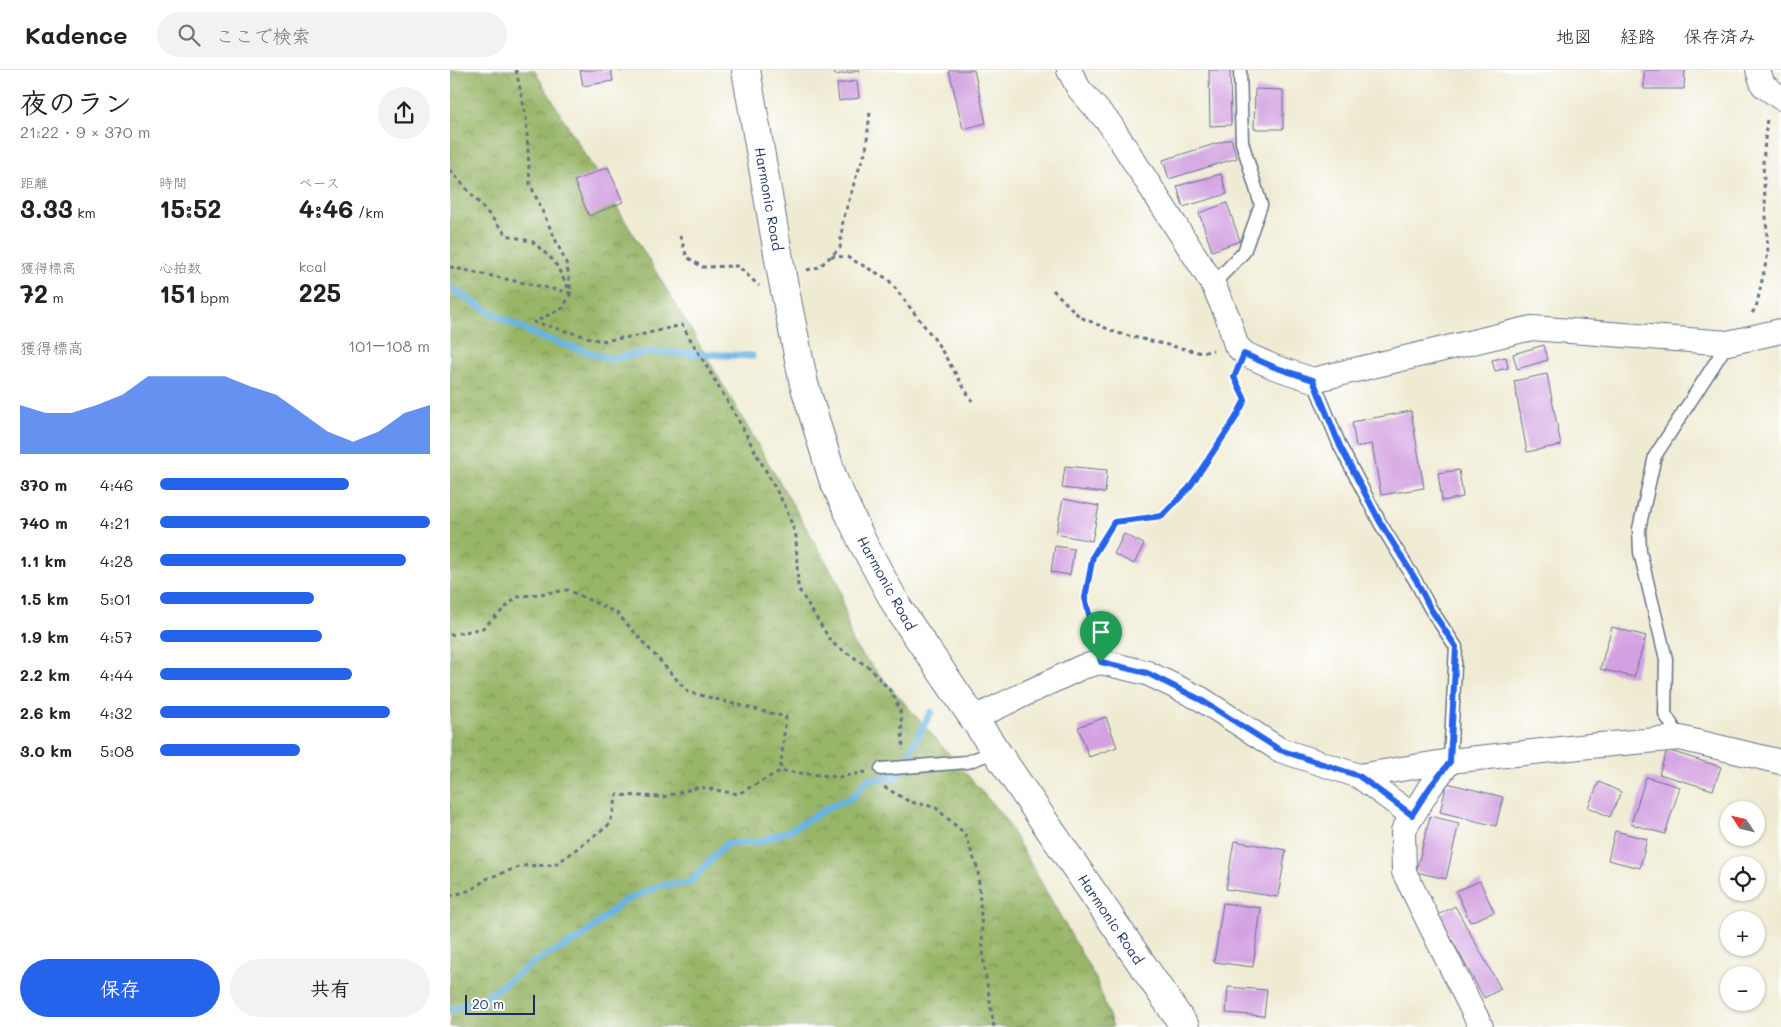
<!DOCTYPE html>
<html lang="ja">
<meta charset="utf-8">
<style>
:root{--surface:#fff;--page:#f2f2f2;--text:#222;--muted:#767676;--line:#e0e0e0;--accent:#2563eb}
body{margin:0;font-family:Mali,"Klee One",sans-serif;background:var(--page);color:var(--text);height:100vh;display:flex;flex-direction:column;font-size:19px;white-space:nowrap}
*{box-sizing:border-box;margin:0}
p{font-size:16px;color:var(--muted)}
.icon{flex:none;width:28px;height:28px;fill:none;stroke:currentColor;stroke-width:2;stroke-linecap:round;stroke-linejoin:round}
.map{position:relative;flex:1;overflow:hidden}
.drawer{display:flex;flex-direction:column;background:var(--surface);width:450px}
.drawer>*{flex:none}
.needle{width:32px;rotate:305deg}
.fabs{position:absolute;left:1270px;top:731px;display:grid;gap:10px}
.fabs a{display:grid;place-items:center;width:45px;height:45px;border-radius:50%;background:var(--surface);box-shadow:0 1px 4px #0004;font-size:25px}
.scale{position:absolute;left:15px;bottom:12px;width:70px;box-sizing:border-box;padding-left:5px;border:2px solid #1b2f5e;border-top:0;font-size:14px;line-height:18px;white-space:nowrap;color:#1b2f5e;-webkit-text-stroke:4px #fff;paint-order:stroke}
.pin{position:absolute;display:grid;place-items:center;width:42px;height:42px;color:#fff;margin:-51px -21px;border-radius:50% 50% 50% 0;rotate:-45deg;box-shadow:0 0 5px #0007}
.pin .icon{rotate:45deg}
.round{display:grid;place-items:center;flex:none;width:52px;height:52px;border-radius:26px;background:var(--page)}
.overview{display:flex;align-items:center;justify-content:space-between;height:85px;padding:0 20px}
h1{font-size:28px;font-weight:700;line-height:38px}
.figures{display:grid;grid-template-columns:repeat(3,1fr);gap:8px;height:85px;padding:5px 20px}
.figures div{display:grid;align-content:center}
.figures b{font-size:25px;font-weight:700}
.figures small{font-size:14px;font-weight:400}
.figures p{font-size:14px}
.chart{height:140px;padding:10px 20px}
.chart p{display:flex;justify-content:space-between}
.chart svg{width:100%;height:90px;margin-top:5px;fill:var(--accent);opacity:.7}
.cta{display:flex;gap:10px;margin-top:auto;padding:10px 20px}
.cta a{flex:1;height:58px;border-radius:30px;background:var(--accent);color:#fff;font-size:20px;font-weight:700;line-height:58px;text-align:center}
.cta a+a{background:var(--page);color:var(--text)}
ul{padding:0 20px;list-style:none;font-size:16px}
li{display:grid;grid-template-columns:80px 60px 1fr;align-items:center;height:38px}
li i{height:12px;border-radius:6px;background:var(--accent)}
header{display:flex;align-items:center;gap:30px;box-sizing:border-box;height:70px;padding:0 25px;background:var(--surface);border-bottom:1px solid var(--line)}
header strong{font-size:24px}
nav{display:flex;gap:28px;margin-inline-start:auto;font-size:18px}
.search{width:350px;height:45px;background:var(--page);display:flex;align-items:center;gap:12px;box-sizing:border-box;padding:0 18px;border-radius:28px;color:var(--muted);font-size:19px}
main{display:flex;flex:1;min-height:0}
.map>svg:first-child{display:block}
.forest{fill:url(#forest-crowns);stroke:#5a7262}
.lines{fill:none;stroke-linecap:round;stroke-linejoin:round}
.stream{stroke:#67b3e0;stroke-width:7}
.building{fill:#d3a1e1}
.service-casing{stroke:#657187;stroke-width:15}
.minor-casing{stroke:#657187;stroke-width:26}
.tertiary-casing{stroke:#657187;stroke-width:30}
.path{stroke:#657187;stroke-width:3;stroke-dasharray:4 4;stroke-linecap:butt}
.service{stroke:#fff;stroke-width:12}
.minor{stroke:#fff;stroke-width:24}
.tertiary{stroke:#fff;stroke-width:28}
.route-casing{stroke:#fff;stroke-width:10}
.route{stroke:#2563eb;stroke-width:6}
.labels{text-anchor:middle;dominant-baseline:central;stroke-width:4;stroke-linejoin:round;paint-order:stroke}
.street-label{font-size:14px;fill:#1b2f5e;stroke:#fff}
</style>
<header>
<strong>Kadence</strong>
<div class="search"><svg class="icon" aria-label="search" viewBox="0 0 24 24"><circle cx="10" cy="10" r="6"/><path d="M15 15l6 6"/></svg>ここで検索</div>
<nav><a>地図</a><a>経路</a><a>保存済み</a></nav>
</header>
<main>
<section class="drawer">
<div class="overview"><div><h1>夜のラン</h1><p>21:22 · 9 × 370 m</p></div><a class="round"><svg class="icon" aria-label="share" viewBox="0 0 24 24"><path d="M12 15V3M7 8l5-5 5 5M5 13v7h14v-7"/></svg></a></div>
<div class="figures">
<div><p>距離</p><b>3.33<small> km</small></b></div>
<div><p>時間</p><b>15:52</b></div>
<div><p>ペース</p><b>4:46<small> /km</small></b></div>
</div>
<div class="figures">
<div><p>獲得標高</p><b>72<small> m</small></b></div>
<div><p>心拍数</p><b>151<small> bpm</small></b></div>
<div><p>kcal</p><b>225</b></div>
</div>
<div class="chart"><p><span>獲得標高</span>101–108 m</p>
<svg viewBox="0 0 160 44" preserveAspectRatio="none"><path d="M0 44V20L10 24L20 24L30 20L40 15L50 6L60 6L70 6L80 6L90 11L100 15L110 24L120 33L130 38L140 33L150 24L160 20V44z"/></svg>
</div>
<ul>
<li><b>370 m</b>4:46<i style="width:70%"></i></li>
<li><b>740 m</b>4:21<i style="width:100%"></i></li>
<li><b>1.1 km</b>4:28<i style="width:91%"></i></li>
<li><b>1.5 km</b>5:01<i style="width:57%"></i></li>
<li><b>1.9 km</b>4:57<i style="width:60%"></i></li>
<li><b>2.2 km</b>4:44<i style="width:71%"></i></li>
<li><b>2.6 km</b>4:32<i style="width:85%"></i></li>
<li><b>3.0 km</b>5:08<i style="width:52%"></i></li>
</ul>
<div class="cta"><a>保存</a><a>共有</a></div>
</section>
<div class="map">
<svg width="1331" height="957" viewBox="0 0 1331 957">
<defs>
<pattern id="forest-crowns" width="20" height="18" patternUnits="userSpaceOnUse" patternTransform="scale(1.25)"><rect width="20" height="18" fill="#98b567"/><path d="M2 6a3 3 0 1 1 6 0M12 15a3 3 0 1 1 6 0" fill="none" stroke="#7b9458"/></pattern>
</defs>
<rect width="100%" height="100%" fill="#fff"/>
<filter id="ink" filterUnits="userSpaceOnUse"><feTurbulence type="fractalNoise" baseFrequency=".02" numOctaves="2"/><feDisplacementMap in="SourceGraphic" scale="10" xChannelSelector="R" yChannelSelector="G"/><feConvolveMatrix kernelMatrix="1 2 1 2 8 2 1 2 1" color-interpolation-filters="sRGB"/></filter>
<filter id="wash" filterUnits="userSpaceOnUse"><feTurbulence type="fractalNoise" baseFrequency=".0096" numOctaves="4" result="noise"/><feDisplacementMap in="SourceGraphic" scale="20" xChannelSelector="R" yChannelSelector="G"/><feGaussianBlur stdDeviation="1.12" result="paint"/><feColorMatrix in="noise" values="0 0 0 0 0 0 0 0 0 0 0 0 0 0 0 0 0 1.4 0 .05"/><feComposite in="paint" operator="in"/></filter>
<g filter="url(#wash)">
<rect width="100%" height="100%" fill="#efebd3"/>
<polygon class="forest" points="0,0 84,0 238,255 389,514 402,573 554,747 646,909 663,957 0,957"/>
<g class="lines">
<g class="stream">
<polyline points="0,218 45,245 93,268 160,289 199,282 302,286"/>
<polyline points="0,940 33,929 86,891 131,868 172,832 212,815 239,813 276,774 309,772 341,760 381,736 402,728 417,710 446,707 481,642"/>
</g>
</g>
<g id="blocks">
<g class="building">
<polygon points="130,0 161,0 163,11 133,16"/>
<polygon points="384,0 409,0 409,1 385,5"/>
<polygon points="499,0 524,0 536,53 513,59"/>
<polygon points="759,0 780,0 781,55 760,56"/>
<polygon points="1194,0 1235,0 1234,19 1194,19"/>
<polygon points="407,11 409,28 389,31 387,14"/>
<polygon points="805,19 833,20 833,59 804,59"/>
<polygon points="781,69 787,88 719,109 713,90"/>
<polygon points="158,97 173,132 139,146 124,111"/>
<polygon points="771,104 777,124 733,137 727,116"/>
<polygon points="777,133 790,171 762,181 749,143"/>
<polygon points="1094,275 1098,290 1067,299 1063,284"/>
<polygon points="1056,287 1058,298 1045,301 1042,290"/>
<polygon points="1097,304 1111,375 1077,382 1064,311"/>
<polygon points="961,341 974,418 931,425 922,374 906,377 902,352"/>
<polygon points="615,396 657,400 655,423 612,418"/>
<polygon points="1009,400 1013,427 992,431 988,403"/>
<polygon points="613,429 649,436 642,471 606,464"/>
<polygon points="674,464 694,474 684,494 664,484"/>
<polygon points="605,476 624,479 620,505 601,502"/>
<polygon points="1162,557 1196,566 1184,607 1150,599"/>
<polygon points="656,647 667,677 639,687 628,657"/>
<polygon points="1217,680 1271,697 1263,720 1209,704"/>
<polygon points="1196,707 1230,717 1215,764 1181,754"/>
<polygon points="1149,712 1171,722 1160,747 1138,737"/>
<polygon points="997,713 1053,727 1046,756 990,742"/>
<polygon points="980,746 1009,753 996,809 966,802"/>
<polygon points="1165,761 1197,769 1190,798 1158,790"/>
<polygon points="784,771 836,780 828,827 776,819"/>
<polygon points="1030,811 1044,842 1020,852 1006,821"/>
<polygon points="773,833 811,838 803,897 764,892"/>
<polygon points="1005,836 1051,919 1034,928 988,845"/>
<polygon points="778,917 817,920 814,946 776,943"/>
</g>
</g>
</g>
<g filter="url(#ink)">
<use href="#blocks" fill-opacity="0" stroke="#657187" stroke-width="1"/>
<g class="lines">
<g class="service-casing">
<g id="service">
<polyline points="763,214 794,182 811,135 792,72 790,0"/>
<polyline points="863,310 890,376 930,453 965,510 980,538 1006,577 1000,691"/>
<polyline points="1230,668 1215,644 1216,589 1190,482 1189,459 1205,386 1278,273"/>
<polyline points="431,699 517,692 547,681"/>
</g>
</g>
<g class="minor-casing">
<g id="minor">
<polyline points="619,0 629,19 660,54 763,214 778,248 786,275 795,284 824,297 863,310 1082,258 1278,273 1331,261"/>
<polyline points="1308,0 1313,15 1331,28"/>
<polyline points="524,648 632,597 651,592 697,603 751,629 830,680 909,706 962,745"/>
<polyline points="1000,691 980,717 953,761 954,802 1031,957"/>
<polyline points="909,706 1000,691 1139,676 1230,668 1331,692"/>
</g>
</g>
<g class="tertiary-casing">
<polyline id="tertiary" points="296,0 332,206 354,314 383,409 413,473 448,538 735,957"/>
</g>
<g class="path">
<polyline points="66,0 76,47 80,114 117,195 121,223"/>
<polyline points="170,0 170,2"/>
<polyline points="0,100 57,165 83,172 104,191 119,219"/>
<polyline points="230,166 237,187 252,197 288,196 309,216"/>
<polyline points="381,186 397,187 438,209 486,271 522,331"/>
<polyline points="0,197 121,223"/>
<polyline points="357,200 369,197 390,178 393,150 406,107 416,80 420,41"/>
<polyline points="603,220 630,247 667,263 752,283 763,280"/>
<polyline points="121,223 113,238 84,252 151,271 186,266 232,255 286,346 336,438 346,466 348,518 382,573 420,598 443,624 451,644 453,680"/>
<polyline points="1302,243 1306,238 1318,183 1313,93 1317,47"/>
<polyline points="0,565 33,558 67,527 118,520 167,543 238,622 336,647 330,701"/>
<polyline points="645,569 635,528 643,486 664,451 712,446 739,418 785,349 795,330 784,307 785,304"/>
<polyline points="434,717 460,732 485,737 515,764 528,800 534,895 544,957"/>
<polyline points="0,826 21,820 38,808 72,796 105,795 160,754 167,725 213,727 249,717 288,724 330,701 389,707 416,702"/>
</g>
<use href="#service" class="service"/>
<use href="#minor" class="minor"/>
<use href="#tertiary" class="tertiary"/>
</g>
</g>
<g class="lines" filter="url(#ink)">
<g class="route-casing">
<polygon id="route" points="794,284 824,297 863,310 890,376 930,452 966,510 980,538 1006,577 1000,692 980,717 962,745 909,706 830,680 751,630 697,603 651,592 635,528 643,486 664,452 712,446 739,418 785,349 795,330 784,307"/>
</g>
<use href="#route" class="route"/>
</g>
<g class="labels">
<g class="street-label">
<text transform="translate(319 129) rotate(80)">Harmonic Road</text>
<text transform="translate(437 513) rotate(61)">Harmonic Road</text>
<text transform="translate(661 849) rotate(56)">Harmonic Road</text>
</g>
</g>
</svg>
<div class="fabs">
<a><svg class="needle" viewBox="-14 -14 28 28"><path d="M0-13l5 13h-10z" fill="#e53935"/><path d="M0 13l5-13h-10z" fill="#767676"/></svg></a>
<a><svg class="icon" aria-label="locate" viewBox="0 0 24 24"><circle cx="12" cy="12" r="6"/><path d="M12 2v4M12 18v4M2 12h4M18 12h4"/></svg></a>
<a>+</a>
<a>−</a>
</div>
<div class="scale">20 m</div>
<div class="pin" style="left:651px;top:592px;background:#1e9e55"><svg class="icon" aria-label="arrive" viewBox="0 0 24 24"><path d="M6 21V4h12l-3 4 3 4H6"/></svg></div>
</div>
</main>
